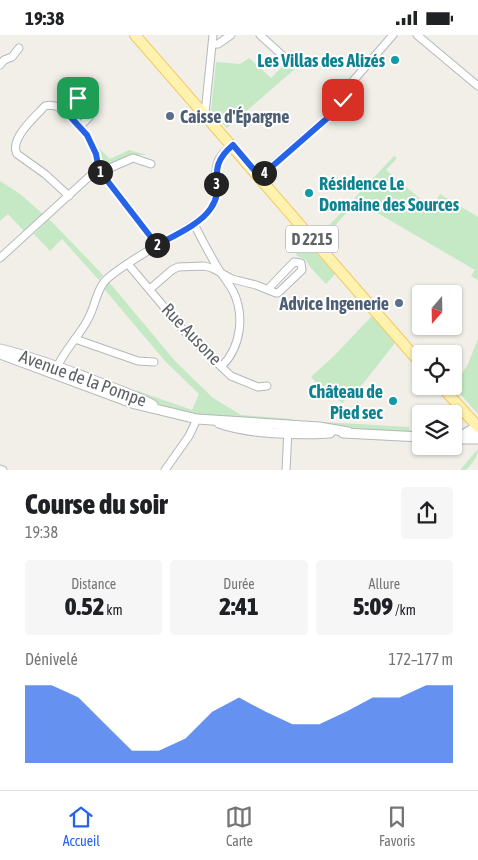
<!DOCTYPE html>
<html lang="fr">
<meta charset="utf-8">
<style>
:root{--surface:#fff;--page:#f6f6f6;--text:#202124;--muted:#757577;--line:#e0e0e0;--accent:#2563eb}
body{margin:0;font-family:"Asap Condensed",sans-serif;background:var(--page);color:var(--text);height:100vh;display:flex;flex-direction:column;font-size:19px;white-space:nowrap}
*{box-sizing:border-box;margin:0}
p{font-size:16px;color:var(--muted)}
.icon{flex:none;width:28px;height:28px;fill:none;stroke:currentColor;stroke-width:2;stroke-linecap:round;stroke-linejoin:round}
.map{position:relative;height:435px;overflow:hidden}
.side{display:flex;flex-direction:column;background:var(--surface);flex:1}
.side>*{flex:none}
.needle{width:32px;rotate:200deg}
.tools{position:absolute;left:412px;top:250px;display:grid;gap:10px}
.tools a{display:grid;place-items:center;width:50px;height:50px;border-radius:5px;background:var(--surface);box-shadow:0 1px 4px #0004;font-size:25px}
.pin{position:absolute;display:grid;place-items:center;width:42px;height:42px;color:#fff;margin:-21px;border-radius:10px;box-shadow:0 2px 8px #0006}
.km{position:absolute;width:25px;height:25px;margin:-12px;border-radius:50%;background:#222;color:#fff;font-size:14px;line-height:25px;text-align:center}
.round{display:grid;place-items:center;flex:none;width:52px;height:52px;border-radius:5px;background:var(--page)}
.overview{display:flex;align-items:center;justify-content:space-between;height:85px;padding:0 25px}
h1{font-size:28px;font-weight:800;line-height:38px}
.stats{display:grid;grid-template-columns:repeat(3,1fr);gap:8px;height:85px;padding:5px 25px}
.stats div{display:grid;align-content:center;border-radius:5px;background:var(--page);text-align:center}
.stats b{font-size:25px;font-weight:800}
.stats small{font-size:14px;font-weight:400}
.stats p{font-size:14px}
.chart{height:140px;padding:10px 25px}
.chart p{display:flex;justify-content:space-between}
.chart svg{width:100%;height:90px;margin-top:5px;fill:var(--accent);opacity:.7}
.status{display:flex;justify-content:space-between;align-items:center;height:35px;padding:0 25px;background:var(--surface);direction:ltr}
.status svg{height:14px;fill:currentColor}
.tab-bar{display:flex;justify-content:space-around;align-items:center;height:70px;border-top:1px solid var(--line);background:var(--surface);font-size:14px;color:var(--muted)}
.tab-bar a{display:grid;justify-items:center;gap:2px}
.tab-bar .active{color:var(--accent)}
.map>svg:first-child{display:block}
.green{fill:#c5e8c5}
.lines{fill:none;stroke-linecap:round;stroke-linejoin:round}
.minor-casing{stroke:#b5b8bc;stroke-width:9}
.tertiary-casing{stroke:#b5b8bc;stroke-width:11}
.primary-casing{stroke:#f2c960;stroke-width:12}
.minor{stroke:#fff;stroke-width:7}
.tertiary{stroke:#fff;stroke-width:9}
.primary{stroke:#fff2af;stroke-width:10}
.route-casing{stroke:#fff;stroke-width:10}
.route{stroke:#2563eb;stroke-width:6}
.culture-dot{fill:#0f9aa8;stroke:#fff;stroke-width:2}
.service-dot{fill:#5c6f8a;stroke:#fff;stroke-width:2}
.labels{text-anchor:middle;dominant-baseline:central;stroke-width:4;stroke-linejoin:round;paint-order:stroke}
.shield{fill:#fff;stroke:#8f9295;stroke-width:1}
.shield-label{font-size:16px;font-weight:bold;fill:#5f6368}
.culture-label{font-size:18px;font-weight:bold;fill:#0d838f;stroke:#fff;text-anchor:end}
.service-label{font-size:18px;font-weight:bold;fill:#4e5e75;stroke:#fff;text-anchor:start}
.street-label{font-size:18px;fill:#5f6368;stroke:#fff}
</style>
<div class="status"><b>19:38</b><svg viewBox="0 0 49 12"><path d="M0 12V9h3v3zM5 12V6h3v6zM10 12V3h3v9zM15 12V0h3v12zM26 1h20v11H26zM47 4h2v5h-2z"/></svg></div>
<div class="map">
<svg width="478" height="435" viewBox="0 0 478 435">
<rect width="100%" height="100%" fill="#f1efe8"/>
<g class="green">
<polygon points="249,23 271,43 289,25 297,32 227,93 211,76 216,27 240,29"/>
<circle cx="81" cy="75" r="9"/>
<polygon points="98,112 110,124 129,115 147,120 129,120 109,129 102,124"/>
<polygon points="394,121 397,123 386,135 431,173 440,159 478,182 478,245 471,241 475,235 357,166 323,204 320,200"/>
<polygon points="0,146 20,159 43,179 24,196 8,179 0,186"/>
<polygon points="49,184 103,240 99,245 62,204 50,216 34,199"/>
<polygon points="294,193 335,239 326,249 311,233 305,224 297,221 290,198"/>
<path d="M109,247L175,326L213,363L241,380L293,384L292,388C243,384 175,386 135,355L192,375L199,359L165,326L105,255Z"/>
<polygon points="372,281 395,308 350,365 346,363 343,368 327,359 311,342 335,320"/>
<polygon points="478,304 478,379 454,352 468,329"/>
<polygon points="323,387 409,392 410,397 342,394 322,390"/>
<path d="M478,414C478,423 472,428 466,435H460Z"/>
</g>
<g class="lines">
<g class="minor-casing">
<g id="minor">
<polyline points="260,0 283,21"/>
<polyline points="417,0 478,51"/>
<polyline points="213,9 218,9 231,0"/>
<polyline points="0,30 4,25 12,22 19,13"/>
<path d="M64,75L78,63C89,62 97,72 89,82C87,85 83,88 80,91"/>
<polyline points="205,78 213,0"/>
<polyline points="259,142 340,72 346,54 393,0"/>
<path d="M69,161L45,139L17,119C9,104 35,82 45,71C64,65 87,97 93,112C96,119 98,127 99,135L110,133L133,123L151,129"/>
<path d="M194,189C201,203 208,216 216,230C221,239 228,247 233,256C245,280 241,312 222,331"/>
<polyline points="0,223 92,139 99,135 157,210"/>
<polyline points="128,229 185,297 231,341 258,352 267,351"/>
<polyline points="150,254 172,235 178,232 204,231 212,233 232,244 256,250 276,258 278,258 302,235 301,228 294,227 268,254"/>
<polyline points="75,304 138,326 154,327"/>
<path d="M56,335C63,316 79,302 88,284C95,272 97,252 108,243C127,227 151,214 172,202C185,194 200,187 210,175C222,161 211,140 219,124C222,118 228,114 233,111"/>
<polyline points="0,434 3,435"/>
<polyline points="165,435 189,401 197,384"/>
<polyline points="286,435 288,395"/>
</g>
</g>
<g class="tertiary-casing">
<g id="tertiary">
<path d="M0,314C30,321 59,332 88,343C110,352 132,359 153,370"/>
<polyline points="0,319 135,369 197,384 319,392 348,397"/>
<path d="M219,388C250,399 298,400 330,398"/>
<polyline points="343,398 421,402"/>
<polyline points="454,402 461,401 471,395 478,396"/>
<polyline points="454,404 478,404"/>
</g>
</g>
<g class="primary-casing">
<g id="primary">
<polyline points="135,0 421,329"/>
<polyline points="441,351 478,392"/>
</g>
</g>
<use href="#minor" class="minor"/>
<use href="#tertiary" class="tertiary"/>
<use href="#primary" class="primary"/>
</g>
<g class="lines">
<g class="route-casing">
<path id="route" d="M78,63L64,75L87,100L96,119L99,135L157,210C173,201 201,189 211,173C227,150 203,135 233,110L260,142L340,72L343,65"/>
</g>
<use href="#route" class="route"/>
</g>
<g class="culture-dot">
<circle cx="395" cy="25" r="5"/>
<circle cx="309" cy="158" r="5"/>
<circle cx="393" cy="366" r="5"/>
</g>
<g class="service-dot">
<circle cx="170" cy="81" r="5"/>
<circle cx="399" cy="268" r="5"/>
</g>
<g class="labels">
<rect class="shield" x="286" y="190.5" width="52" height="27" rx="4"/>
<g class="shield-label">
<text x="312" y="204">D 2215</text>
</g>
<g class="culture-label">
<text x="385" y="25">Les Villas des Alizés</text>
<text x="319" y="148" text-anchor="start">Résidence Le<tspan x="319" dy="21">Domaine des Sources</tspan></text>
<text x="383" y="356">Château de<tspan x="383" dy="21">Pied sec</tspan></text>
</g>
<g class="service-label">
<text x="180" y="81">Caisse d'Épargne</text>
<text x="389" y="268" text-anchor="end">Advice Ingenerie</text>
</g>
<g class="street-label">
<text transform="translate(192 299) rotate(46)">Rue Ausone</text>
<text transform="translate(83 343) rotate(20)">Avenue de la Pompe</text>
</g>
</g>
</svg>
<div class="tools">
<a><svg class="needle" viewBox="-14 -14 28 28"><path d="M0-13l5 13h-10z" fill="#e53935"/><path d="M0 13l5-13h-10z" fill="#757577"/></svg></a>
<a><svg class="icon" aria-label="locate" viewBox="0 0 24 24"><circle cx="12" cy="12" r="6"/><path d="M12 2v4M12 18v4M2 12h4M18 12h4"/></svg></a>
<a><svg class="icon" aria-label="layers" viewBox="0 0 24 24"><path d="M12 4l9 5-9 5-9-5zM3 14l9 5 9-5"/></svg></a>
</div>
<div class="pin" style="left:78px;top:63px;background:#1e9e55"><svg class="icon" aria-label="arrive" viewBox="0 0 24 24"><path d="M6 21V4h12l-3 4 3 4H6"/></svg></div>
<div class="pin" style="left:343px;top:65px;background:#d93025"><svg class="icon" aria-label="check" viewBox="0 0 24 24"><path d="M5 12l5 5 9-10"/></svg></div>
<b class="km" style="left:100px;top:137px">1</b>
<b class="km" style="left:157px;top:210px">2</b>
<b class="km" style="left:216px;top:149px">3</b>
<b class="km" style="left:264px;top:138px">4</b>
</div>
<section class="side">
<div class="overview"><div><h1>Course du soir</h1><p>19:38</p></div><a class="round"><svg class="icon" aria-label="share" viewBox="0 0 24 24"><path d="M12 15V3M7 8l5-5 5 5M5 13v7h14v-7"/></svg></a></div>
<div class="stats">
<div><p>Distance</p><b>0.52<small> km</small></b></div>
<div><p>Durée</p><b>2:41</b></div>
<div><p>Allure</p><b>5:09<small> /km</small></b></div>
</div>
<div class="chart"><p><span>Dénivelé</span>172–177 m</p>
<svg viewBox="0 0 160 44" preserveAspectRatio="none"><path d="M0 44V6L10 6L20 12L30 25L40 38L50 38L60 32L70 19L80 12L90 19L100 25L110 25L120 19L130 12L140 12L150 6L160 6V44z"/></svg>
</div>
</section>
<nav class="tab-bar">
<a class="active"><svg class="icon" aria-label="home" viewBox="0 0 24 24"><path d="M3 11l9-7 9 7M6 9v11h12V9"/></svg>Accueil</a>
<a><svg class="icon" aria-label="map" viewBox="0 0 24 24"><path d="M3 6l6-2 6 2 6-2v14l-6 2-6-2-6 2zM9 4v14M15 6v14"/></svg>Carte</a>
<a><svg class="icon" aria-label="saved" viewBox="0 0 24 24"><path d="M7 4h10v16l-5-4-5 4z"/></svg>Favoris</a>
</nav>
